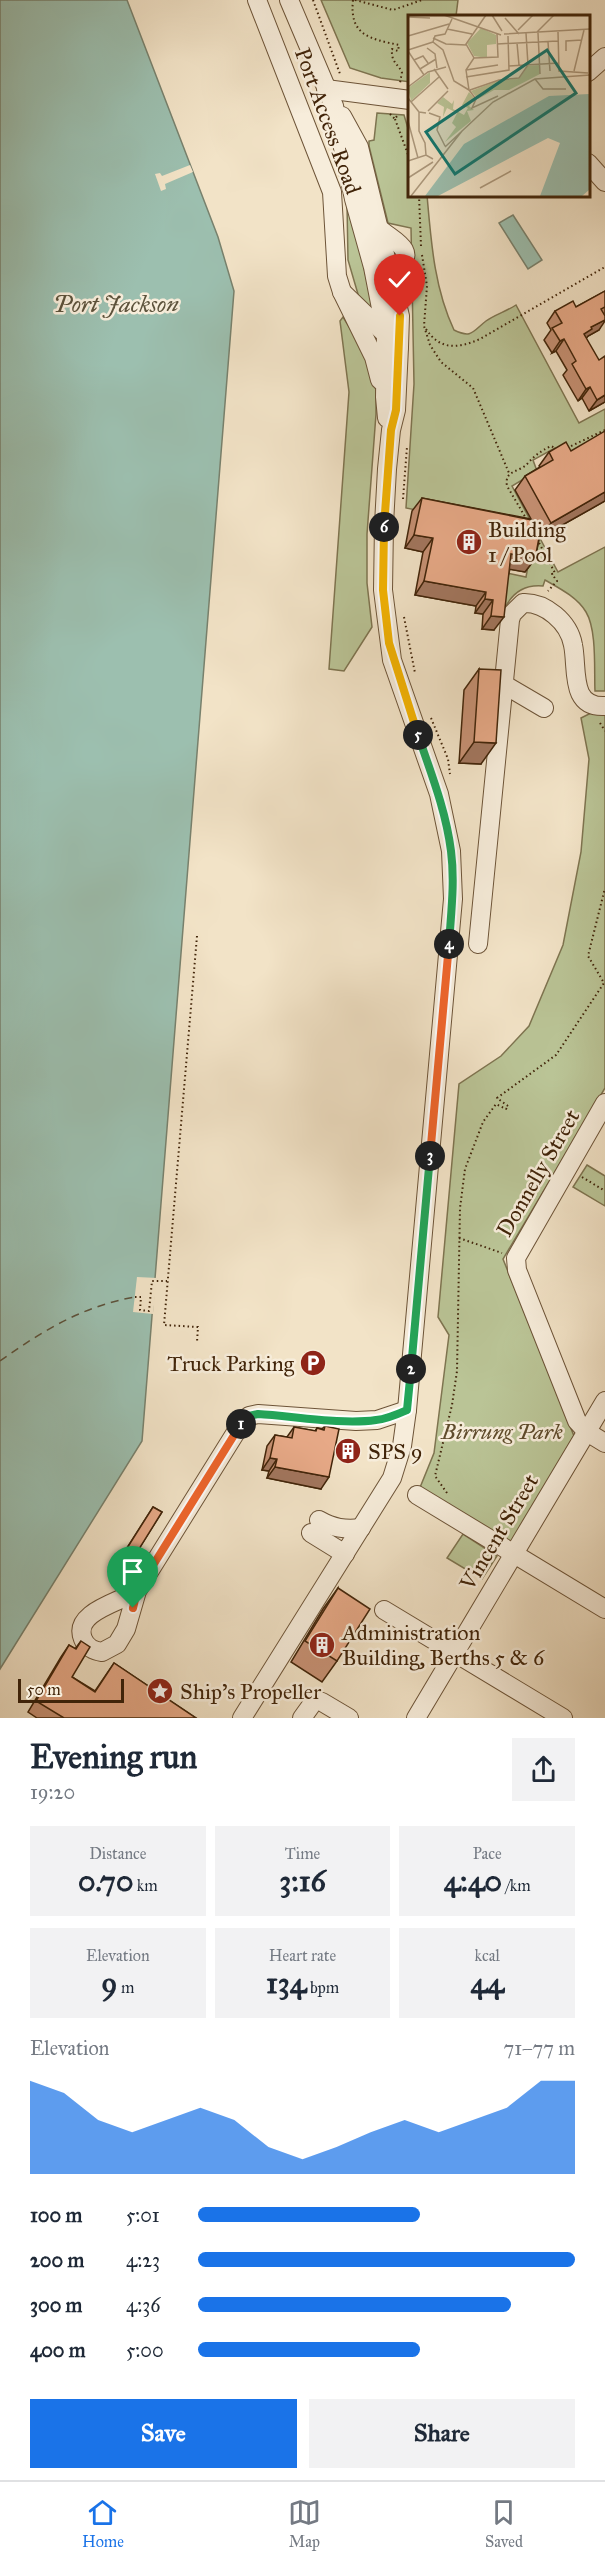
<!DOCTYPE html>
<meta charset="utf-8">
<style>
:root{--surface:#fff;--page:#f2f2f3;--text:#1f2937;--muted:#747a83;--line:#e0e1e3;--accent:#1a73e8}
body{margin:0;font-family:"IM FELL Great Primer",serif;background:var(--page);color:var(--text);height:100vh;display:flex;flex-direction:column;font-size:22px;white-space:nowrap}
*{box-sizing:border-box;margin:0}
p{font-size:20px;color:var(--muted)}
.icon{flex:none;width:33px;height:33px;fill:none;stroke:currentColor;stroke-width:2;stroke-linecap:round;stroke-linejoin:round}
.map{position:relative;height:1718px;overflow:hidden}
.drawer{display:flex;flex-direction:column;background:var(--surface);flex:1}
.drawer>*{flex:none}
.scale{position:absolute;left:18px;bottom:15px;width:106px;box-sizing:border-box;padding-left:6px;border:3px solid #412409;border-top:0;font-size:16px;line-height:21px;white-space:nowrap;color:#412409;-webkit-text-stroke:4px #f7eddb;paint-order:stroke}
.pin{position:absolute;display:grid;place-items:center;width:51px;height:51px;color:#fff;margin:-62px -26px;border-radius:50% 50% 50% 0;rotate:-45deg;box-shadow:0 0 6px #0007}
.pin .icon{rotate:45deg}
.km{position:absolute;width:30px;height:30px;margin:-15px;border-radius:50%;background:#222;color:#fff;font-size:16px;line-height:30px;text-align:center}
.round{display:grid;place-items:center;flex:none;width:63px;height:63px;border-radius:0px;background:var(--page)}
.head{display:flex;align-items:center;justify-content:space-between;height:102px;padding:0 30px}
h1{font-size:33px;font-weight:700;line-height:45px}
.metrics{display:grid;grid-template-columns:repeat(3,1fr);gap:9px;height:102px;padding:6px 30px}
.metrics div{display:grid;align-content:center;border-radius:0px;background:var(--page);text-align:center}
.metrics b{font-size:30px;font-weight:700}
.metrics small{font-size:16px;font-weight:400}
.metrics p{font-size:16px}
.chart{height:168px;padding:12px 30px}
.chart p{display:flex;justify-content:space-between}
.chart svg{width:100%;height:108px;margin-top:6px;fill:var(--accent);opacity:.7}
.cta{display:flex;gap:12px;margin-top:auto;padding:12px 30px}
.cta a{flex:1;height:69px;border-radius:0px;background:var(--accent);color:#fff;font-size:24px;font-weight:700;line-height:69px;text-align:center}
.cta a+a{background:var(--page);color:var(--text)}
ul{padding:0 30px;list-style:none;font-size:20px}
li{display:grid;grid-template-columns:96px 72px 1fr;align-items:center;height:45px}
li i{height:15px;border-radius:8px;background:var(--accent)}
.dock{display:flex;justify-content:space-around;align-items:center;height:84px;border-top:2px solid var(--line);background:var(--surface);font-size:16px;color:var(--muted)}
.dock a{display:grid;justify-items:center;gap:3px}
.dock .active{color:var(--accent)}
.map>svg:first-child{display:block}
.green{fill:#bac496;stroke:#7e7450;stroke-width:1.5}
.water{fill:#9cbfaf;stroke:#78816d;stroke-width:1.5}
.pier{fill:#f2e3c7}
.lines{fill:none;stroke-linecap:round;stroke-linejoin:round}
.ferry{stroke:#5c523b;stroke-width:1.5;stroke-dasharray:8 6;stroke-linecap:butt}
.minor-casing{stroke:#6d5438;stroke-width:20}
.path{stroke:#412409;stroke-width:2;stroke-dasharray:1.5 3;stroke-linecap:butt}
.minor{stroke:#f7eddb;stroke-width:18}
.wall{fill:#c79174;stroke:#412409;stroke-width:1.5}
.shaded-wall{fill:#a2765e;stroke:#412409;stroke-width:1.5}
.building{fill:#e7a987;stroke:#412409;stroke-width:1.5}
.split-1-casing{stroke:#fff;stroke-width:12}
.split-2-casing{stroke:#fff;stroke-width:12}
.split-3-casing{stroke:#fff;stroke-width:12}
.split-4-casing{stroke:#fff;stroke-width:12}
.split-5-casing{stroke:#fff;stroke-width:12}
.split-6-casing{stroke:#fff;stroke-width:12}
.split-7-casing{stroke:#fff;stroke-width:12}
.split-1{stroke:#f0652b;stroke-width:8}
.split-2{stroke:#22a559;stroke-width:8}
.split-3{stroke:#22a559;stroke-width:8}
.split-4{stroke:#f0652b;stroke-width:8}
.split-5{stroke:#22a559;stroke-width:8}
.split-6{stroke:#f5b400;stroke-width:8}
.split-7{stroke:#f5b400;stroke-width:8}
.labels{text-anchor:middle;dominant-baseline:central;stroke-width:5;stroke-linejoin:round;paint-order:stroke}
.street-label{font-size:22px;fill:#412409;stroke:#f7eddb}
.poi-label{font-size:22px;fill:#412409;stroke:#f7eddb;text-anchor:start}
.park-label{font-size:22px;font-style:italic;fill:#5f4c2c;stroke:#f7eddb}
.water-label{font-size:24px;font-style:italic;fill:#5c523b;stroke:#f7eddb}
.inset-river{fill:none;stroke:#9cbfaf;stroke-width:3}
.inset-road{fill:none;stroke:#ab977b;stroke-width:1.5}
.view{fill:#0f766e;fill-opacity:0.15;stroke:#0f766e;stroke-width:3}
.inset-edge{fill:none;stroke:#412409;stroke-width:3}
</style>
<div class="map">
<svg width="605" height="1718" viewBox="0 0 605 1718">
<rect width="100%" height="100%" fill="#f2e3c7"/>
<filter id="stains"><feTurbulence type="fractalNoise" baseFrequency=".00333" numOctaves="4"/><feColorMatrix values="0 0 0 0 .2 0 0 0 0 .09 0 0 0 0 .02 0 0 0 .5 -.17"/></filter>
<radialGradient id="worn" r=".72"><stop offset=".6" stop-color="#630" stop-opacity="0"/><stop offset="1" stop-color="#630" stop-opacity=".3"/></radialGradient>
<g class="green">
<polygon points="321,0 458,0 456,16 410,16 410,82 381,78 350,68"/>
<path d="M377,113L404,115L410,135V195H427C431,240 434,288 454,330C472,339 473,331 486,321C494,315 507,311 516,305L579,423L605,409V434L561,458L555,448L533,460L537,471L512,486L558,572L605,547V691H595C594,670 597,630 586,612C577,597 559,588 545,580L543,586C520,584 507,598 501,619L502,572L526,577L534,534L406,508L414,384L411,228L388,223L369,146V141L374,140Z"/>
<polygon points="350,203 374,314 360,301 348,260 347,204"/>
<polygon points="343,317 356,338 371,371 376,390 376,414 367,534 367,583 372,627 344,671 329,669 349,392 340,321"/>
<polygon points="593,712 605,712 605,1088 503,1259 574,1436 513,1544 419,1490 434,1453 449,1335 438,1317 459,1084 501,1056 529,1026 563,945 581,852 589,759 581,718"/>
<polygon points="587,1165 605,1176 605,1206 573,1187"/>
<polygon points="463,1534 497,1556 482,1579 447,1558"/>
</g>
<g class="water">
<polygon points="0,0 127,0 218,237 234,291 142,1441 0,1669"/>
<polygon points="513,215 542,260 528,269 499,223"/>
</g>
<g class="pier">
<polygon points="190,165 193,172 165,184 166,189 161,191 155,174 160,173 162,176"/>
<polygon points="137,1277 157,1278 153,1314 133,1312"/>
</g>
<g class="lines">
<path class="ferry" d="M0,1361C42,1331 83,1306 135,1297"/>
<g class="minor-casing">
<g id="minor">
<polyline points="257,0 332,192 337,276 342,292 374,357 380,380"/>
<polyline points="289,0 334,106 354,199 373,267 386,334 385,397 387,418"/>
<polyline points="588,72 605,57"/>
<polyline points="326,89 410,100"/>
<polyline points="342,116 359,147 400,316 399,347"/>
<polyline points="588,163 605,182"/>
<path d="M378,266L389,269L398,267C419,249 389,239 379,228"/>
<polyline points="503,684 544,708"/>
<path d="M478,944L510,620L512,614L523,603C545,602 569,622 573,645C578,668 569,708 605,706"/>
<polyline points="605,1103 516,1258 517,1270 577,1421 587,1432 605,1443"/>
<polyline points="417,1495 605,1609"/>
<path d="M319,1520C333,1528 345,1530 361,1528"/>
<polyline points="311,1533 345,1554"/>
<path d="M137,1591C121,1602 72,1612 83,1639C86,1647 94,1651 102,1652L117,1644L126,1629L137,1591L241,1424L249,1416L258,1414L356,1421L377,1420L407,1410"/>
<polyline points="384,1610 563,1718"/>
<polyline points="242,1718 392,1478 402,1446 407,1410 453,899 451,851 439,794 392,660 383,590 384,524 387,469 391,430 396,410 399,347 342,292"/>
<polyline points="302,1718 315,1700 322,1702 349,1718"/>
<polyline points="416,1718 605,1401"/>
</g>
</g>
<g class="path">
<polyline points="313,0 340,74"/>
<path d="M353,0C349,36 371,39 399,45L398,51L392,49C391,62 397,63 402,72L400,83"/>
<polyline points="355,0 393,10 422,0"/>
<polyline points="390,114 395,119 397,116"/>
<polyline points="395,119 410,160"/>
<polyline points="419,195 421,246"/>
<polyline points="422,255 427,286 424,326 430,345 441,362 473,388 509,473"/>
<path d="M426,329C440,350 457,349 480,339L605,267"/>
<polyline points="567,448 605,430"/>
<polyline points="403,499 407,447"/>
<path d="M527,520L507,486C504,469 520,473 528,463C535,455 541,451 551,446L557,449"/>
<polyline points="537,539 555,573 552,574 557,581 548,591"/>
<polyline points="404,617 415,673"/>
<polyline points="431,718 448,759 450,774"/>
<polyline points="600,723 605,731"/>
<polyline points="197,936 164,1325 198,1327 197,1342"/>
<polyline points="508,1106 497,1098 556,1055 604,983 588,956 605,888"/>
<polyline points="582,1177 605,1191"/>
<polyline points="459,1238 502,1253"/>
<polyline points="135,1297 141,1297 140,1310 149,1311 152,1281 167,1281"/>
<polyline points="447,1493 435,1476 452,1405 457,1371 460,1208 465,1169 483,1122 496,1104 506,1109 508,1106"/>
</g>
<use href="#minor" class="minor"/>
</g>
<g class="wall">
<polygon points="605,291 605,315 599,330 588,336 586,338 605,402 589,411 582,398 578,401 563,375 567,370 556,351 552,353 544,340 551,330 547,323 555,311 576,307"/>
<polygon points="571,451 605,501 541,537 540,535 535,559 525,572 510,569 494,630 482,629 483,614 475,613 476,606 415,595 423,552 405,548 412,511 422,498 531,519 515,490 525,476 540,467 539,466 549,452"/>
<polygon points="479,669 481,764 459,763 464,690"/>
<polygon points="325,1426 321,1489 267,1478 269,1471 262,1470 267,1446 275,1435 287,1437 294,1427 315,1431 317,1428 322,1429"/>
<polygon points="153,1507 162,1512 118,1582 109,1576"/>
<polygon points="338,1588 337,1661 322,1682 291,1662 323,1609"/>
<polygon points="81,1641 72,1677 95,1691 114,1663 196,1718 37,1718 28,1712 61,1657 69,1645 75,1649"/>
</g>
<g class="shaded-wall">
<polygon points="605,320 605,321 599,330 588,336 584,341 584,334 591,327"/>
<polygon points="564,339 556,351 552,353 560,341"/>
<polygon points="590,387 582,398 578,401 586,389"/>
<polygon points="605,395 605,402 589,411 597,400"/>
<polygon points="605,492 605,501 541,537 551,523"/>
<polygon points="414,535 433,538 423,552 405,548"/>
<polygon points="511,554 535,559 525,572 502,568"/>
<polygon points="424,581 486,592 476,606 415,595"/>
<polygon points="485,599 493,600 483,614 475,613"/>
<polygon points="491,616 504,617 494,630 482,629"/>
<polygon points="474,742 496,743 481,764 459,763"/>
<polygon points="270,1458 277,1459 269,1471 262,1470"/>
<polygon points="275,1467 329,1477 321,1489 267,1478"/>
</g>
<g class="building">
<polygon points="605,291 605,307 601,309 605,316 605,320 591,327 592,329 584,334 599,360 605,356 605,395 597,400 590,387 586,389 572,364 576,361 564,339 560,341 552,328 562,323 555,311 573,301 576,307"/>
<polygon points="605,431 605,492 551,523 525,476 553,460 549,452 566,442 571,451"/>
<polygon points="422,498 542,522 535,559 511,554 504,617 491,616 493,600 485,599 486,592 424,581 433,538 414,535"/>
<polygon points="479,669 501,670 496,743 474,742"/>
<polygon points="325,1426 339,1429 329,1477 275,1467 277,1459 270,1458 275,1435 292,1438 294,1427 316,1431 317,1428 324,1430"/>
<polygon points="153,1507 162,1512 121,1578 112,1572"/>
<polygon points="338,1588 370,1609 337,1661 305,1641"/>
<polygon points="81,1641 90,1647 72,1677 95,1692 114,1663 196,1718 64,1718 36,1701 69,1645 76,1649"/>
</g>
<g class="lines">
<g class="split-1-casing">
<polyline id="split-1" points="133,1608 137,1591 241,1424"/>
</g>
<g class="split-2-casing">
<path id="split-2" d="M241,1424L249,1416L258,1414C293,1416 342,1425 376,1420C387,1419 398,1414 407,1410L411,1369"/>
</g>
<g class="split-3-casing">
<polyline id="split-3" points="411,1369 430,1156"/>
</g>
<g class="split-4-casing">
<polyline id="split-4" points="430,1156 449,944"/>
</g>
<g class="split-5-casing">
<path id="split-5" d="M418,735C431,773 446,811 451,851C455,882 451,913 449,944"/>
</g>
<g class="split-6-casing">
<polyline id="split-6" points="384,527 383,590 389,643 418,735"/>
</g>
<g class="split-7-casing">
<polyline id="split-7" points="384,527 391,430 396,410 400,316"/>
</g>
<use href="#split-1" class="split-1"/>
<use href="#split-2" class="split-2"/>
<use href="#split-3" class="split-3"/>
<use href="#split-4" class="split-4"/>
<use href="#split-5" class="split-5"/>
<use href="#split-6" class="split-6"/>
<use href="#split-7" class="split-7"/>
</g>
<defs>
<g id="building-disc" transform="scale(1.35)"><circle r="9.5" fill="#8f2418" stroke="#f7eddb"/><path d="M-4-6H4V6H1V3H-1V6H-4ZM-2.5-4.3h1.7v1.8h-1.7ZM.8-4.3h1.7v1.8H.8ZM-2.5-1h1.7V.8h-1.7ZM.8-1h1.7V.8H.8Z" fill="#fff"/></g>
<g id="parking-disc" transform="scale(1.35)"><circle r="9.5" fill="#8f2418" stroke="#f7eddb"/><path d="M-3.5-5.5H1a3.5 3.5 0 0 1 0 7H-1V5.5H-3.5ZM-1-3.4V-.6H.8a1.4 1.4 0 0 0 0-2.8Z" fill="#fff"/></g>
<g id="sight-disc" transform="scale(1.35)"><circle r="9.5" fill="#8f2418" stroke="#f7eddb"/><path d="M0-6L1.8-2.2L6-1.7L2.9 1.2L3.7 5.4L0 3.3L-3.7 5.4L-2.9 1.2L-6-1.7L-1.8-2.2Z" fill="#fff"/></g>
</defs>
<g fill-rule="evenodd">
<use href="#building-disc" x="469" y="542"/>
<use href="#parking-disc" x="313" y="1363"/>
<use href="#building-disc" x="348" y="1451"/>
<use href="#building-disc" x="322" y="1645"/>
<use href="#sight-disc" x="160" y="1691"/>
</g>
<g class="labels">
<g class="street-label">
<text transform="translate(328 121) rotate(70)">Port Access Road</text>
<text transform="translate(538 1173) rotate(-60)">Donnelly Street</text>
<text transform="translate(499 1532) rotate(-59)">Vincent Street</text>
</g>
<g class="poi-label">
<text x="488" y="529">Building<tspan x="488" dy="25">1 / Pool</tspan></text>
<text x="294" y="1363" text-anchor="end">Truck Parking</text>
<text x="368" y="1451">SPS 9</text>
<text x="342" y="1632">Administration<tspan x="342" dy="25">Building, Berths 5 &amp; 6</tspan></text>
<text x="180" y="1691">Ship’s Propeller</text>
</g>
<g class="park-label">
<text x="502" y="1431">Birrung Park</text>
</g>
<g class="water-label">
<text x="116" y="304">Port Jackson</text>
</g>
</g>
<g transform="translate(408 15)">
<rect width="182" height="182" fill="#f2e3c7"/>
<path d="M73,13L88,20V29L79,30V43L66,41L59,28ZM131,50L132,59L101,75H86L70,84L63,76L92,65L111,64L120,51ZM22,57V68L3,86L0,73ZM61,77L67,84L61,91L66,95L59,96L63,106L37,127L48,112L44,108L49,98L39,93L35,102L36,92L29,88L35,82L44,89L46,85L45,94L56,100L60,93L54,90Z" fill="#bac496"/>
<path d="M181,79V175L174,181H132L152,128L140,123L30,181H17L56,129L141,81Z" fill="#9cbfaf"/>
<path class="inset-river" d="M132,88L182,108M157,166L182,157M146,181L182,132"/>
<path class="inset-road" d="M36,0L93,20M78,0L58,29L66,43L58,55L61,75L68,84L64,93L90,81M84,0L94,16M0,2L22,3M97,3L111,19M44,4L37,19L27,21L25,27L35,35L46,66L61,75M39,14L64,19M110,15L125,0M129,17L146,0M150,17L151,56L180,58M118,18L120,50M130,18L132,59M96,19L182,14M0,21L41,9M25,23L38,29L58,30M140,27L142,56M109,28L111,50M89,29L150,26M19,33L27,39L29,53M0,35L25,27M0,36L16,60M158,36V26L174,25M66,43L90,42L89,19M6,45L15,41L20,48M101,51L151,48M12,54L28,44M26,54L40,74M58,55L90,50M166,56L176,15M58,62L101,55L100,21M127,64L135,74H158M0,72L20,57L38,52M62,75L91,65L111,63L120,50M0,83L11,97L18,98M3,87L31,62M20,96L40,76M11,97V116L17,128L18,140M21,98L32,102L29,115L37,131M0,106L10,143M37,132L85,87L127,64L182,60M0,146L18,140L25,144M0,163L25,147M72,173L103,156M3,181L54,116"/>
<path class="view" d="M139,35L168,78L47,159L18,117Z"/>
<rect width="182" height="182" class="inset-edge"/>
</g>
<rect width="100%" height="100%" filter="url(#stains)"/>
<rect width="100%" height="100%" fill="url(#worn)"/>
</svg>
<div class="scale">50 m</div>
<div class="pin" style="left:133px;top:1608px;background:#1e9e55"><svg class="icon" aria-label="arrive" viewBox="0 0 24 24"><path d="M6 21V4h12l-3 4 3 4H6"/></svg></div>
<div class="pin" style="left:400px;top:316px;background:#d93025"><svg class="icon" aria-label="check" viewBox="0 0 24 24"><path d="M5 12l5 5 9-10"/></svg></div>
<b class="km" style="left:241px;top:1424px">1</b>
<b class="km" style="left:411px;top:1369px">2</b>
<b class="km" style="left:430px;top:1156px">3</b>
<b class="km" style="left:449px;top:944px">4</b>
<b class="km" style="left:418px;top:735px">5</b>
<b class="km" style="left:384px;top:527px">6</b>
</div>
<section class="drawer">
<div class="head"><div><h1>Evening run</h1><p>19:20</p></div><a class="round"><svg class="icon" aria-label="share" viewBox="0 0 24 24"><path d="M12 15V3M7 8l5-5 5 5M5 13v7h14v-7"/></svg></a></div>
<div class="metrics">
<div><p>Distance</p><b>0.70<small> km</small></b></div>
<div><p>Time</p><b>3:16</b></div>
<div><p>Pace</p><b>4:40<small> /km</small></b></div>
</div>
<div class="metrics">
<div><p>Elevation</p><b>9<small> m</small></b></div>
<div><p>Heart rate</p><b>134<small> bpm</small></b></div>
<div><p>kcal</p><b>44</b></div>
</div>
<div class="chart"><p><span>Elevation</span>71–77 m</p>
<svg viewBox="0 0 160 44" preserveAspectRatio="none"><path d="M0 44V6L10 11L20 22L30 27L40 22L50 17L60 22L70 33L80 38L90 33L100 27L110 22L120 27L130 22L140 17L150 6L160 6V44z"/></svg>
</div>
<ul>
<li><b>100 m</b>5:01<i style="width:59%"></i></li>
<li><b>200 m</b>4:23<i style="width:100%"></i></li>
<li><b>300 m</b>4:36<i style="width:83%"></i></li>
<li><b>400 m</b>5:00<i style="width:59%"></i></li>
</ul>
<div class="cta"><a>Save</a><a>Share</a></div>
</section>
<nav class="dock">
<a class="active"><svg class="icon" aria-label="home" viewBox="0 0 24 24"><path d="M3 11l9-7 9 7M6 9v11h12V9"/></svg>Home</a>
<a><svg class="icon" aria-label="map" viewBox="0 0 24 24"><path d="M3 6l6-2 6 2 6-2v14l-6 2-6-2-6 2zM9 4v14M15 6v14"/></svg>Map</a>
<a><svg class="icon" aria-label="saved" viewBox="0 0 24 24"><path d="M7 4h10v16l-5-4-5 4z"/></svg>Saved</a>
</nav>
